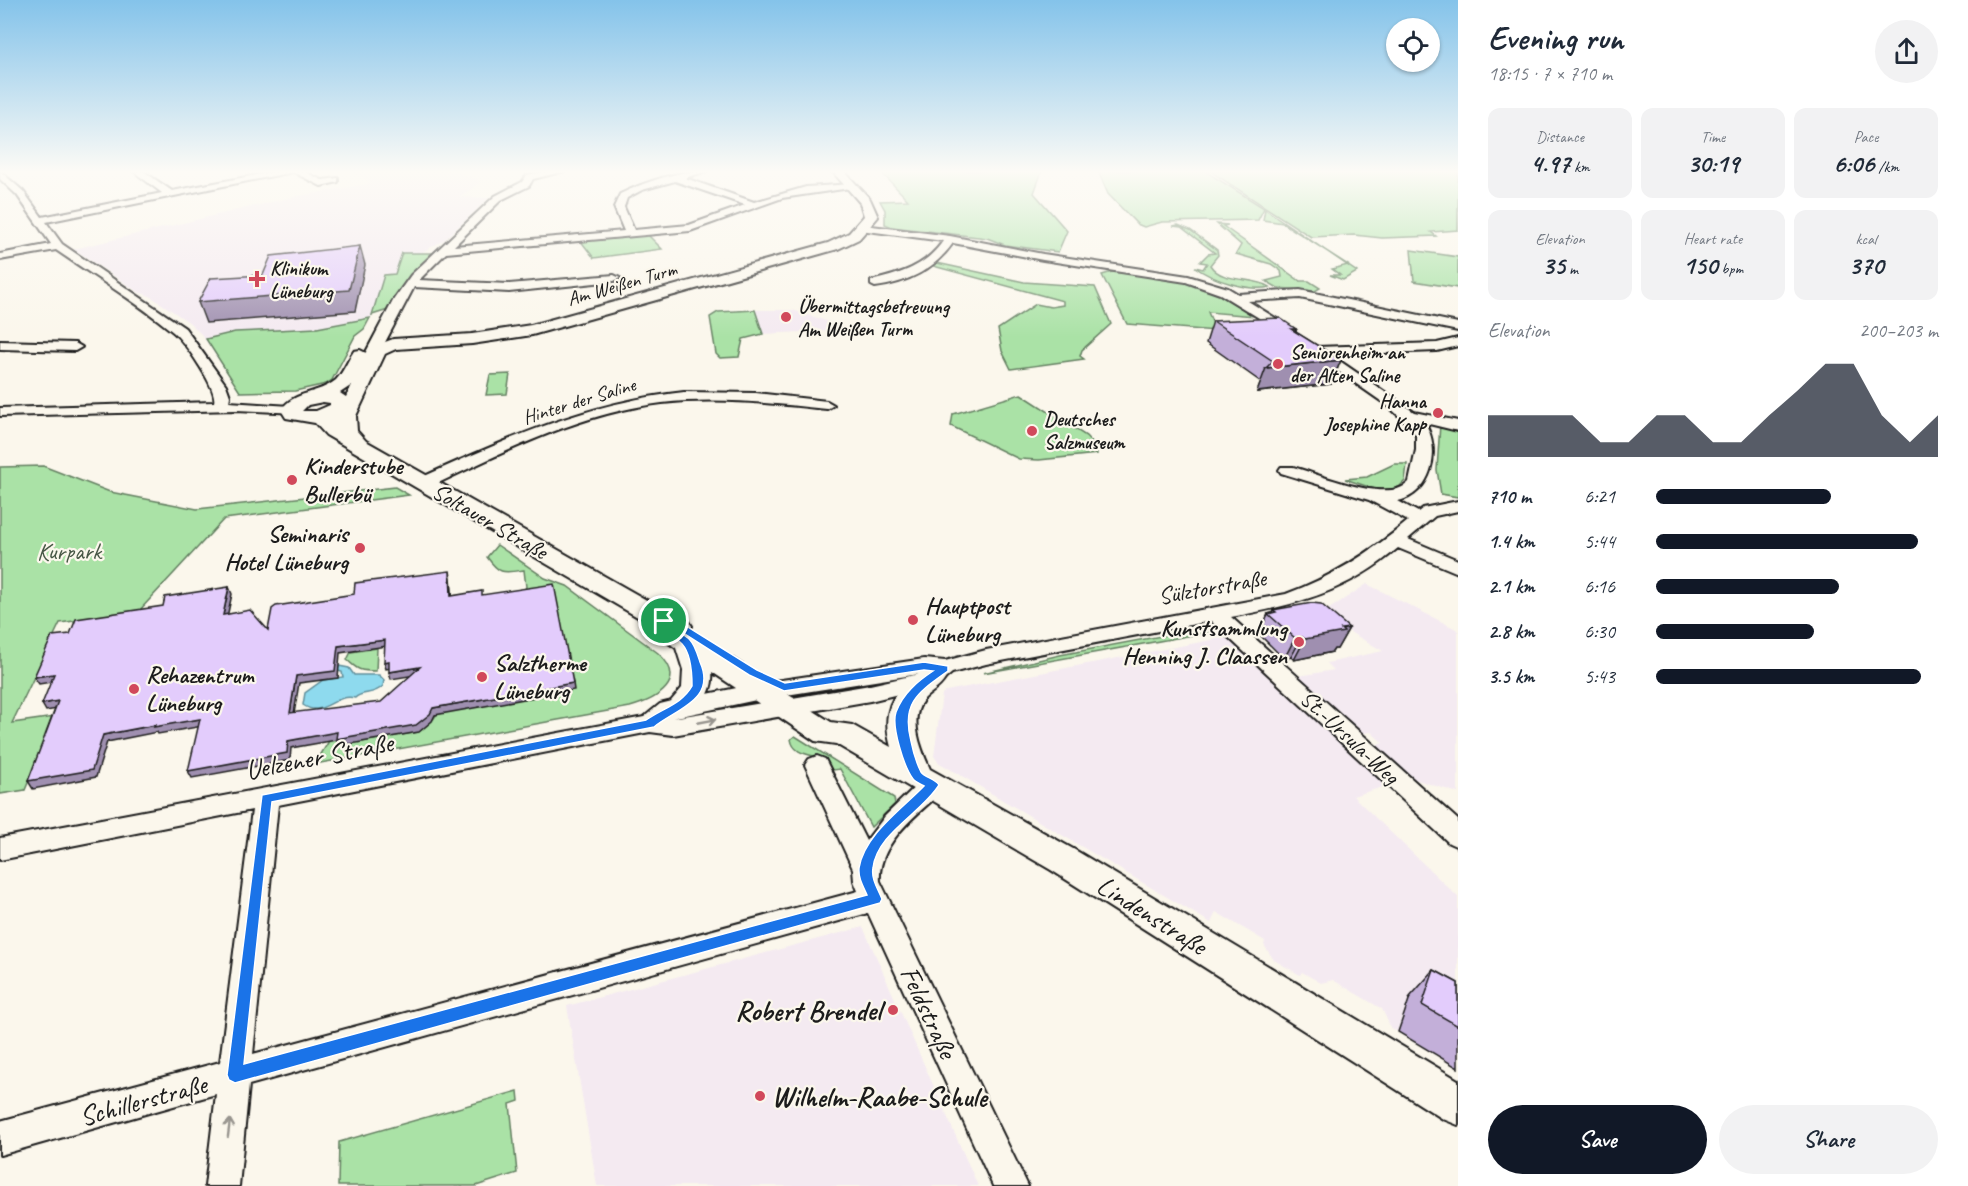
<!DOCTYPE html>
<meta charset="utf-8">
<style>
:root{--surface:#fff;--page:#f2f2f3;--text:#1f2937;--muted:#747a83;--accent:#111827}
body{margin:0;font-family:Caveat,sans-serif;background:var(--page);color:var(--text);height:100vh;display:flex;flex-direction:column;font-size:22px;white-space:nowrap}
*{box-sizing:border-box;margin:0}
p{font-size:20px;color:var(--muted)}
.icon{flex:none;width:33px;height:33px;fill:none;stroke:currentColor;stroke-width:2;stroke-linecap:round;stroke-linejoin:round}
.map{position:relative;flex:1;overflow:hidden}
.side{display:flex;flex-direction:column;background:var(--surface);width:510px}
.side>*{flex:none}
.buttons{position:absolute;left:1386px;top:18px;display:grid;gap:12px}
.buttons a{display:grid;place-items:center;width:54px;height:54px;border-radius:50%;background:var(--surface);box-shadow:0 2px 4px #0004;font-size:30px}
.pin{position:absolute;display:grid;place-items:center;width:51px;height:51px;color:#fff;margin:-26px;border:3px solid #fff;border-radius:50%;box-shadow:0 2px 6px #0007}
.round{display:grid;place-items:center;flex:none;width:63px;height:63px;border-radius:32px;background:var(--page)}
.overview{display:flex;align-items:center;justify-content:space-between;height:102px;padding:0 30px}
h1{font-size:33px;font-weight:600;line-height:45px}
.metrics{display:grid;grid-template-columns:repeat(3,1fr);gap:9px;height:102px;padding:6px 30px}
.metrics div{display:grid;align-content:center;border-radius:12px;background:var(--page);text-align:center}
.metrics b{font-size:26px;font-weight:600}
.metrics small{font-size:16px;font-weight:400}
.metrics p{font-size:16px}
.chart{height:168px;padding:12px 30px}
.chart p{display:flex;justify-content:space-between}
.chart svg{width:100%;height:108px;margin-top:6px;fill:var(--accent);opacity:.7}
.cta{display:flex;gap:12px;margin-top:auto;padding:12px 30px}
.cta a{flex:1;height:69px;border-radius:36px;background:var(--accent);color:#fff;font-size:24px;font-weight:600;line-height:69px;text-align:center}
.cta a+a{background:var(--page);color:var(--text)}
ul{padding:0 30px;list-style:none;font-size:20px}
li{display:grid;grid-template-columns:96px 72px 1fr;align-items:center;height:45px}
li i{height:15px;border-radius:8px;background:var(--accent)}
main{display:flex;flex:1;min-height:0}
.map>svg:first-child{display:block}
.built{fill:#f4eaf1}
.green{fill:#aae2a6;stroke:#637f61;stroke-width:1.5}
.water{fill:#8edaee;stroke:#608e9a;stroke-width:1.5}
.lines{fill:none;stroke-linecap:round;stroke-linejoin:round}
.minor-casing{stroke:#1c1c1c;stroke-width:4}
.major-casing{stroke:#1c1c1c;stroke-width:4}
.minor{fill:#fbf7ec;fill-rule:evenodd}
.major{fill:#fbf7ec;fill-rule:evenodd}
.wall{fill:#c3afd9;stroke:#1c1c1c;stroke-width:1.5}
.shaded-wall{fill:#9f8fb0;stroke:#1c1c1c;stroke-width:1.5}
.building{fill:#e3ccfc;stroke:#1c1c1c;stroke-width:1.5;fill-rule:evenodd}
.oneway{stroke:#97948e}
.route{fill:#1a73e8;stroke:#fff;stroke-width:1.5;fill-rule:evenodd}
.poi-dot{fill:#d1495b;stroke:#fbf7ec;stroke-width:2}
.labels{text-anchor:middle;dominant-baseline:central;stroke-width:4.5;stroke-linejoin:round;paint-order:stroke}
.far-poi-label{font-size:20px;font-weight:bold;fill:#1c1c1c;stroke:#fbf7ec;text-anchor:start}
.far-street-label{font-size:20px;fill:#1c1c1c;stroke:#fbf7ec}
.poi-label{font-size:24px;font-weight:bold;fill:#1c1c1c;stroke:#fbf7ec;text-anchor:start}
.street-label{font-size:24px;fill:#1c1c1c;stroke:#fbf7ec}
.park-label{font-size:24px;fill:#475745;stroke:#fbf7ec}
.near-street-label{font-size:28px;fill:#1c1c1c;stroke:#fbf7ec}
.near-poi-label{font-size:28px;font-weight:bold;fill:#1c1c1c;stroke:#fbf7ec;text-anchor:end}
</style>
<main>
<div class="map">
<svg width="1458" height="1186" viewBox="0 0 1458 1186">
<rect width="100%" height="100%" fill="#fbf7ec"/>
<filter id="ink" filterUnits="userSpaceOnUse"><feTurbulence type="fractalNoise" baseFrequency=".0167" numOctaves="2"/><feDisplacementMap in="SourceGraphic" scale="12" xChannelSelector="R" yChannelSelector="G"/><feConvolveMatrix kernelMatrix="1 2 1 2 8 2 1 2 1" color-interpolation-filters="sRGB"/></filter>
<g filter="url(#ink)">
<g class="built">
<polygon points="349,171 455,171 482,181 460,197 489,198 444,240 415,256 398,275 362,331 356,335 332,380 319,386 298,390 240,393 202,335 190,323 150,296 138,292 74,249 293,197 373,183"/>
<polygon points="755,310 792,310 836,324 839,330 763,334"/>
<polygon points="1367,584 1458,630 1458,793 1414,779 1376,745 1383,743 1371,732 1363,733 1299,676 1334,670 1327,663 1383,651 1320,615"/>
<polygon points="1232,636 1393,784 1353,796 1458,897 1458,1068 1391,1028 1382,1009 1333,980 1321,983 1302,972 1300,975 1274,960 1264,945 1265,941 1216,912 1211,923 938,762 934,756 942,694 946,691"/>
<polygon points="863,927 978,1186 597,1186 567,1006"/>
</g>
<g class="green">
<polygon points="880,171 1042,171 1034,193 1067,231 1058,252 1005,245 987,238 892,227 885,224 885,210 880,201 908,200"/>
<polygon points="1098,171 1205,171 1264,208 1258,220 1162,222 1144,227 1137,224 1108,194"/>
<polygon points="1210,171 1458,171 1458,230 1431,232 1436,236 1382,238 1354,235 1311,237"/>
<polygon points="1265,209 1357,272 1343,280 1330,275 1340,275 1332,269 1348,265 1283,223 1263,220"/>
<polygon points="1217,224 1228,225 1223,226 1300,281 1309,281 1320,288 1315,291 1278,288 1266,281 1282,277 1281,271 1271,264 1236,254 1241,245"/>
<path d="M1178,225L1190,230L1217,250L1218,255L1210,265C1222,284 1253,276 1270,287C1249,292 1212,280 1195,267L1203,269L1207,263L1200,262L1208,254L1215,253L1181,227L1173,226Z"/>
<polygon points="647,234 662,249 594,258 580,240"/>
<polygon points="1411,250 1458,257 1458,288 1414,281"/>
<polygon points="402,253 432,253 413,273 391,309 372,315 384,275 395,274"/>
<polygon points="937,263 1024,282 1095,287 1111,324 1082,350 1080,356 1084,359 1011,369 1002,351 998,329 1036,304 1051,307 1063,305 1063,301 933,266"/>
<polygon points="1112,272 1175,279 1208,288 1255,316 1208,312 1216,331 1127,324 1102,275"/>
<polygon points="755,310 763,334 743,339 739,357 720,358 716,354 710,317 718,312"/>
<polygon points="370,318 364,329 355,336 332,380 326,384 295,391 240,392 206,339 235,332 317,328"/>
<polygon points="510,374 507,394 486,395 490,375"/>
<polygon points="1021,394 1086,436 1096,447 1097,454 1039,460 1019,459 951,426 953,414"/>
<polygon points="1440,424 1458,427 1458,497 1441,494 1437,470"/>
<polygon points="1394,464 1407,464 1405,481 1395,491 1378,490 1345,479 1367,477"/>
<polygon points="43,466 110,492 197,509 395,487 409,495 224,519 138,612 60,623 12,723 55,717 25,790 0,794 0,467"/>
<path d="M497,545L545,578L567,586L658,653C689,681 658,699 630,707L315,764L329,741L339,739V746L418,732L432,721L526,587L524,570C503,573 500,575 487,557Z"/>
<polygon points="1214,626 1209,632 983,673 1060,655"/>
<path d="M377,648L376,671C357,671 358,669 347,660L351,652Z"/>
<path d="M795,736L894,798L895,804L871,827L840,769L825,771L818,757C806,754 793,753 791,739Z"/>
<polygon points="518,1091 519,1101 510,1104 517,1173 476,1186 338,1186 339,1142"/>
</g>
<path class="water" d="M339,666L349,668L354,675H379L384,680L383,686C373,696 362,691 355,698C336,692 323,719 303,705L305,693L323,680L343,677L342,672L338,671Z"/>
<g class="lines">
<g class="minor-casing">
<g id="minor">
<path d="M0,171L23,191L42,217L162,193L133,171H143L172,191L277,171H303L322,180L338,178V182L321,186L293,172L46,222L62,244L185,328L226,385L230,396L229,402L291,406L298,410L296,413L236,410L0,416V408L214,402C218,389 185,342 173,332C137,302 95,277 56,250L0,260V254L51,244L17,195L0,179Z"/>
<path d="M548,171H565L533,179L529,186L501,200L454,246L624,231L614,207L620,194C645,182 679,170 706,171L685,178L754,202L806,187L852,184L857,187L782,198L690,231L446,253L419,280L509,284L614,275L620,278L614,281L509,292L414,287L371,369L364,373L359,372L357,369L394,299L411,275L495,196L522,182L527,175ZM675,181L745,205L689,225L634,230L624,207L627,198L642,190Z"/>
<path d="M864,225L950,236L1043,254L1188,276L1228,288L1238,294L1300,290L1458,323V331L1300,298L1248,301L1295,330V336L1290,337L1220,294L1186,282L1043,260L953,243C934,270 907,283 875,287L871,285V281C900,274 925,267 943,241L860,230V226Z"/>
<path d="M1458,338V346L1437,351L1331,355L1414,412L1458,421V431L1425,423C1442,451 1431,494 1398,501L1418,512L1423,508L1458,501V511L1435,516L1408,539L1458,560V573L1398,548C1347,592 1296,605 1231,617L1458,820V847L1449,843L1211,621L986,664L952,673L939,684L870,701L673,735L650,732L278,805L253,1054L858,891L854,881L853,869L805,765L809,759L817,756L825,759L866,841L885,816L924,778L933,775L942,778L945,785L942,792C917,814 877,844 880,881L1028,1186H993L868,913L249,1085L239,1186H205L216,1094L0,1155V1121L220,1062L252,810L0,860V838L644,717L660,704L668,702L761,683L924,659L945,661L986,650L1286,594C1332,577 1370,553 1408,521L1369,500L1281,473L1279,470L1281,467H1293C1319,474 1389,505 1409,482L1416,450V435L1412,428L1388,406L1309,351L1316,347L1437,343ZM919,674L870,685L672,718L761,699Z"/>
<polygon points="0,341 75,343 82,347 75,351 0,349"/>
<path d="M684,392L756,393L827,401L834,405L827,409C772,403 717,397 662,403C581,413 503,452 430,487L424,488L416,483L418,479C504,440 589,402 684,392Z"/>
</g>
</g>
<g class="major-casing">
<path id="major" d="M832,171H844L870,199L878,217L859,239L838,249L532,335L472,344L396,349L385,354L356,416L357,431L366,441L673,615L688,620L692,626L689,631L831,722L852,725L891,747C888,736 886,725 888,714C892,691 917,665 941,672L945,679C940,688 931,692 924,699C908,719 921,749 930,769L1075,850L1458,1080V1125L1443,1119L1051,870L836,744L815,741L712,672C715,695 694,721 671,714L666,707L682,688L683,670L676,648L660,637L653,626L326,435L315,423L286,418L281,410C295,390 318,395 336,380C343,373 348,360 354,351L360,350L368,354L372,347L393,339L472,334L531,325L828,243L849,233L864,216L860,203ZM352,385L346,397L340,393ZM323,402L330,403V405L316,411H302L308,405Z"/>
</g>
<use href="#minor" class="minor"/>
<use href="#major" class="major"/>
</g>
<g class="wall">
<polygon points="1213,321 1296,329 1295,332 1341,360 1331,384 1257,392 1261,382 1206,343"/>
<polygon points="1273,610 1349,628 1337,649 1334,649 1332,652 1294,660 1291,657 1284,659 1259,634 1268,614 1272,613"/>
<polygon points="1434,970 1458,983 1458,1068 1398,1032 1410,997"/>
</g>
<g class="shaded-wall">
<polygon points="360,246 365,265 355,311 206,323 198,302"/>
<polygon points="1341,360 1331,384 1257,392 1266,368"/>
<polygon points="450,571 451,577 453,603 451,596"/>
<polygon points="229,587 232,594 226,622 223,615"/>
<polygon points="1349,628 1337,649 1334,649 1332,652 1294,660 1305,639"/>
<polygon points="1302,637 1291,657 1284,659 1295,638"/>
<polygon points="385,640 387,646 340,653 338,678 299,683 293,720 290,713 296,676 338,646"/>
<polygon points="389,661 392,668 386,669 384,662"/>
<polygon points="420,667 422,674 391,679 389,672"/>
<polygon points="54,674 58,681 39,684 34,677"/>
<polygon points="573,683 574,690 435,715 432,721 419,732 339,746 336,740 291,748 290,760 192,778 188,771 288,741 433,708"/>
<polygon points="58,701 63,708 46,711 42,704"/>
<polygon points="200,719 203,726 158,734 157,732 107,742 96,777 33,789 28,781 103,735 155,725"/>
</g>
<g class="building">
<polygon points="360,246 349,290 198,302 211,278 263,275 271,256"/>
<polygon points="1280,318 1296,329 1291,329 1341,360 1266,368 1273,361 1213,321"/>
<path d="M450,571L451,596L482,591V595L554,584L573,683L433,708L430,714L416,725L336,739L337,732L288,741L287,753L188,771L200,719L154,727L155,725L103,735L92,770L28,781L58,701L42,704L54,674L34,677L52,636L70,634L76,619L163,606L165,597L229,587L223,615L250,610L268,630L272,609L276,606L354,594L355,583ZM385,640L384,662L389,661V672L420,667L381,702L290,713L296,676L335,671L338,646Z"/>
<polygon points="1312,603 1321,604 1349,628 1341,629 1344,632 1305,639 1302,637 1295,638 1268,614 1276,612 1273,610"/>
<polygon points="1434,970 1458,983 1458,1026 1422,1005"/>
</g>
<defs><path id="oneway-shaft" d="M-6 0H5M1.5-3L5.5 0L1.5 3" fill="none" stroke-width="1.6" stroke-linecap="round" stroke-linejoin="round" transform="scale(1.5)"/></defs>
<g class="oneway">
<use href="#oneway-shaft" transform="translate(707 721) rotate(-11)"/>
<use href="#oneway-shaft" transform="translate(229 1128) rotate(-83)"/>
</g>
</g>
<linearGradient id="sky" x2="0" y2="1"><stop stop-color="#84c3ea"/><stop offset="0.51" stop-color="#fdfbf6"/><stop offset="1" stop-color="#fdfbf6" stop-opacity="0"/></linearGradient>
<rect width="1458" height="337" fill="url(#sky)"/>
<path class="route" d="M664,617L680,622L757,670L785,683L924,662L948,666V671C919,692 901,702 911,741C913,751 916,762 921,772C925,778 935,778 939,785C922,813 877,833 873,868C871,879 878,889 882,899L880,903L235,1083L229,1080L227,1075L262,795L646,720C663,708 682,704 692,686C692,673 691,654 682,644C672,634 666,635 659,621ZM672,626L749,675L784,691L924,670L933,671C918,681 903,693 896,712C891,726 904,767 913,779C915,782 920,784 924,786C903,808 864,835 859,868C858,878 863,886 867,895L244,1064L272,802L654,727C676,709 717,700 700,662C698,656 695,645 690,640C685,634 676,633 672,626Z"/>
<g class="poi-dot">
<path d="M254 270h6v6h6v6h-6v6h-6v-6h-6v-6h6z"/>
<circle cx="786" cy="317" r="6"/>
<circle cx="1278" cy="364" r="6"/>
<circle cx="1438" cy="413" r="6"/>
<circle cx="1032" cy="431" r="6"/>
<circle cx="292" cy="480" r="6"/>
<circle cx="360" cy="548" r="6"/>
<circle cx="913" cy="620" r="6"/>
<circle cx="1299" cy="642" r="6"/>
<circle cx="482" cy="677" r="6"/>
<circle cx="134" cy="689" r="6"/>
<circle cx="893" cy="1010" r="6"/>
<circle cx="760" cy="1096" r="6"/>
</g>
<g class="labels">
<g class="far-poi-label">
<text x="270" y="268">Klinikum<tspan x="270" dy="23">Lüneburg</tspan></text>
<text x="798" y="306">Übermittagsbetreuung<tspan x="798" dy="23">Am Weißen Turm</tspan></text>
<text x="1290" y="352">Seniorenheim an<tspan x="1290" dy="23">der Alten Saline</tspan></text>
<text x="1426" y="401" text-anchor="end">Hanna<tspan x="1426" dy="23">Josephine Kapp</tspan></text>
<text x="1044" y="419">Deutsches<tspan x="1044" dy="23">Salzmuseum</tspan></text>
</g>
<g class="far-street-label">
<text transform="translate(622 284) rotate(-16)">Am Weißen Turm</text>
<text transform="translate(579 401) rotate(-17)">Hinter der Saline</text>
</g>
<g class="poi-label">
<text x="304" y="466">Kinderstube<tspan x="304" dy="28">Bullerbü</tspan></text>
<text x="348" y="534" text-anchor="end">Seminaris<tspan x="348" dy="28">Hotel Lüneburg</tspan></text>
<text x="925" y="606">Hauptpost<tspan x="925" dy="28">Lüneburg</tspan></text>
<text x="1287" y="628" text-anchor="end">Kunstsammlung<tspan x="1287" dy="28">Henning J. Claassen</tspan></text>
<text x="494" y="663">Salztherme<tspan x="494" dy="28">Lüneburg</tspan></text>
<text x="146" y="675">Rehazentrum<tspan x="146" dy="28">Lüneburg</tspan></text>
</g>
<g class="street-label">
<text transform="translate(490 521) rotate(30)">Soltauer Straße</text>
<text transform="translate(1212 587) rotate(-10)">Sülztorstraße</text>
<text transform="translate(1350 737) rotate(43)">St.-Ursula-Weg</text>
</g>
<g class="park-label">
<text x="69" y="551">Kurpark</text>
</g>
<g class="near-street-label">
<text transform="translate(319 756) rotate(-11)">Uelzener Straße</text>
<text transform="translate(1152 915) rotate(32)">Lindenstraße</text>
<text transform="translate(929 1012) rotate(65)">Feldstraße</text>
<text transform="translate(143 1100) rotate(-15)">Schillerstraße</text>
</g>
<g class="near-poi-label">
<text x="881" y="1010">Robert Brendel</text>
<text x="772" y="1096" text-anchor="start">Wilhelm-Raabe-Schule</text>
</g>
</g>
</svg>
<div class="buttons">
<a><svg class="icon" aria-label="locate" viewBox="0 0 24 24"><circle cx="12" cy="12" r="6"/><path d="M12 2v4M12 18v4M2 12h4M18 12h4"/></svg></a>
</div>
<div class="pin" style="left:664px;top:621px;background:#1e9e55"><svg class="icon" aria-label="arrive" viewBox="0 0 24 24"><path d="M6 21V4h12l-3 4 3 4H6"/></svg></div>
</div>
<section class="side">
<div class="overview"><div><h1>Evening run</h1><p>18:15 · 7 × 710 m</p></div><a class="round"><svg class="icon" aria-label="share" viewBox="0 0 24 24"><path d="M12 15V3M7 8l5-5 5 5M5 13v7h14v-7"/></svg></a></div>
<div class="metrics">
<div><p>Distance</p><b>4.97<small> km</small></b></div>
<div><p>Time</p><b>30:19</b></div>
<div><p>Pace</p><b>6:06<small> /km</small></b></div>
</div>
<div class="metrics">
<div><p>Elevation</p><b>35<small> m</small></b></div>
<div><p>Heart rate</p><b>150<small> bpm</small></b></div>
<div><p>kcal</p><b>370</b></div>
</div>
<div class="chart"><p><span>Elevation</span>200–203 m</p>
<svg viewBox="0 0 160 44" preserveAspectRatio="none"><path d="M0 44V27L10 27L20 27L30 27L40 38L50 38L60 27L70 27L80 38L90 38L100 27L110 17L120 6L130 6L140 27L150 38L160 27V44z"/></svg>
</div>
<ul>
<li><b>710 m</b>6:21<i style="width:62%"></i></li>
<li><b>1.4 km</b>5:44<i style="width:93%"></i></li>
<li><b>2.1 km</b>6:16<i style="width:65%"></i></li>
<li><b>2.8 km</b>6:30<i style="width:56%"></i></li>
<li><b>3.5 km</b>5:43<i style="width:94%"></i></li>
</ul>
<div class="cta"><a>Save</a><a>Share</a></div>
</section>
</main>
